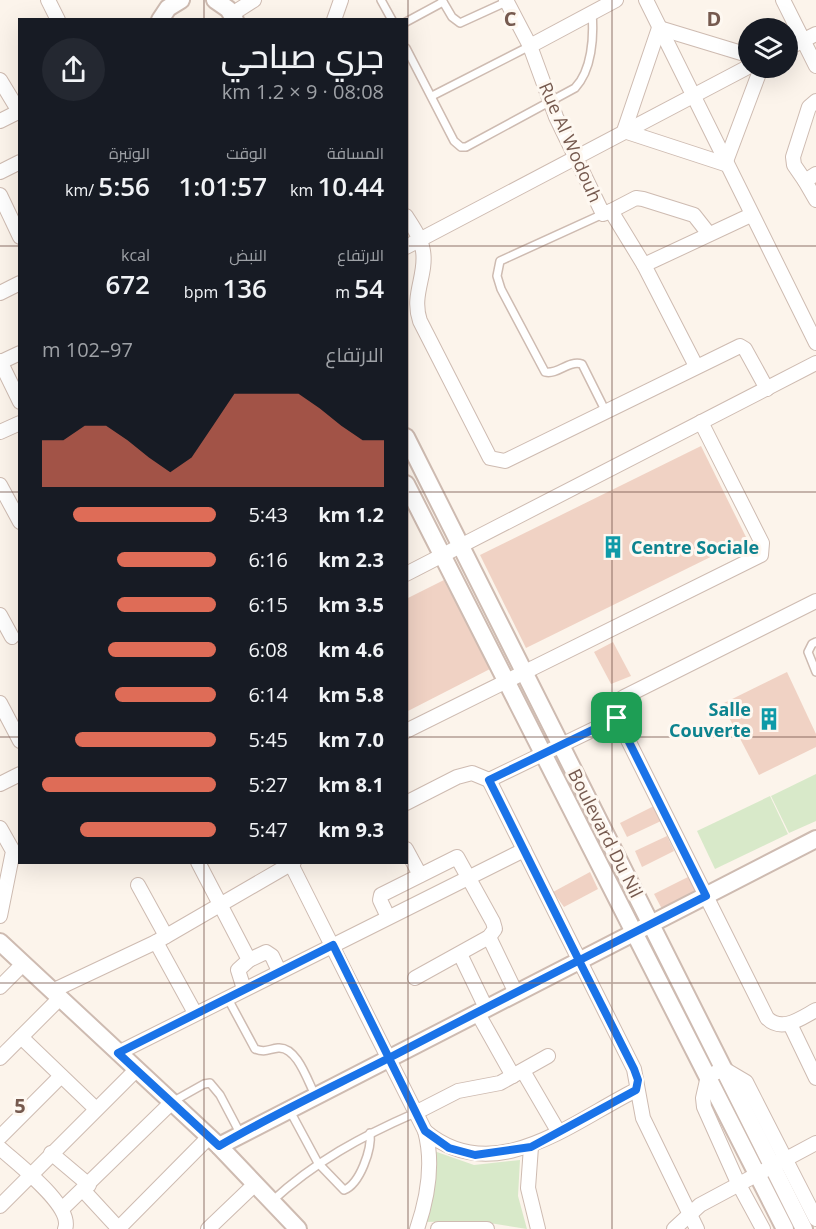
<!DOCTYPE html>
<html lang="ar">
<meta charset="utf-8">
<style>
:root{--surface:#171b24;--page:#242831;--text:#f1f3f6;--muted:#9ea1a6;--accent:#de6c57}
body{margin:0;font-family:"Open Sans",Cairo,sans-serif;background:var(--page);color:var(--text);direction:rtl;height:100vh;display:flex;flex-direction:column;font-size:22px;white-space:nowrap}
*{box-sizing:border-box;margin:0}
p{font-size:20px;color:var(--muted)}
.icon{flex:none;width:33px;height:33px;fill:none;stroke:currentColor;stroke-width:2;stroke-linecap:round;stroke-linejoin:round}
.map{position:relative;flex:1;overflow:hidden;direction:ltr}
.drawer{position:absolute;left:18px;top:18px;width:390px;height:846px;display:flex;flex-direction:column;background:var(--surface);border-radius:0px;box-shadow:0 6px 24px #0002;direction:rtl}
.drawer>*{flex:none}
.tools{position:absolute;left:738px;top:18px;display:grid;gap:12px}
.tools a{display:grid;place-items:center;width:60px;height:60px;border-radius:50%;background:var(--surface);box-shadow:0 6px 24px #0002;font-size:30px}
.pin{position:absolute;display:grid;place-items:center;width:51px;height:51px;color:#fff;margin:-26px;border-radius:12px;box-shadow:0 3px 9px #0006}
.round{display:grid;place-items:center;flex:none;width:63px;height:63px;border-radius:32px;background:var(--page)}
.head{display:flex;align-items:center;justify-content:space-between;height:102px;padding:0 24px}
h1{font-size:33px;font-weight:600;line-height:45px}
.metrics{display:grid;grid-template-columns:repeat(3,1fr);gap:9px;height:102px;padding:6px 24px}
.metrics div{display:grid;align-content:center}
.metrics b{font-size:26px;font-weight:600}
.metrics small{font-size:16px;font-weight:400}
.metrics p{font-size:16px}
.chart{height:168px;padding:12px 24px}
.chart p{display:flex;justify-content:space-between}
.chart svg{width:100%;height:108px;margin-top:6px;fill:var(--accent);opacity:.7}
ul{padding:0 24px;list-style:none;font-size:20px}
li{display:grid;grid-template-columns:96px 72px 1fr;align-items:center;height:45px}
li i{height:15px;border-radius:8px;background:var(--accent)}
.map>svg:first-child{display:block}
.green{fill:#d8e9c9}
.building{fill:#f0d2c4}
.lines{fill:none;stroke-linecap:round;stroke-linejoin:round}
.service-casing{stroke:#cebbb1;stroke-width:10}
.minor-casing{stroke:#cebbb1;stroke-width:16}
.tertiary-casing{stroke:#cebbb1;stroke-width:20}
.service{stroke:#fff;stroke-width:7}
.minor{stroke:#fff;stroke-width:14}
.tertiary{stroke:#fff;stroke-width:16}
.route-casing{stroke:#fff;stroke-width:12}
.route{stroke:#1a73e8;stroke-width:8}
.grid{fill:none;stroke:#765a4f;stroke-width:1.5;stroke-opacity:0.55}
.labels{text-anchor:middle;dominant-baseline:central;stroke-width:6;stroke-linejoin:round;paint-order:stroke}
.street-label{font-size:18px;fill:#765a4f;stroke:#fef8f1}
.culture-label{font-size:18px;font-weight:bold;fill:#0d838f;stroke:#fef8f1;text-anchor:start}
.grid-label{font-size:20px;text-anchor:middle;font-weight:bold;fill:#765a4f;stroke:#fef8f1;stroke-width:6;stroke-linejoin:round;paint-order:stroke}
</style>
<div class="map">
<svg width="816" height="1229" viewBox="0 0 816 1229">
<rect width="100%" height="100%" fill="#fcf4eb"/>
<g class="green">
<polygon points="816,774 816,821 789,833 771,796"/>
<polygon points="770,796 788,834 715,869 697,831"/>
<polygon points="434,1151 474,1165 520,1160 518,1196 527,1229 477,1221 424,1222"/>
</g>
<g class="building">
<polygon points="701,446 747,539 526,648 480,555"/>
<polygon points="444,580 490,669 406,712 406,599"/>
<polygon points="613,642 631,676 611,684 594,652"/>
<polygon points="787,672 816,734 816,747 759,775 722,704"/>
<polygon points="654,806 661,821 627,837 620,823"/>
<polygon points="667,836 674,851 642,867 635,851"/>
<polygon points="590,872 598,889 564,907 553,892"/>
<polygon points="688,877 699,892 662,909 654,894"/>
</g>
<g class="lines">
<g class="service-casing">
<g id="service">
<polyline points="381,0 392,20"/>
<polyline points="442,0 452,17 460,23 506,2"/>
<polyline points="406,22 443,2"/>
<path d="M406,48L454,141L461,147H466L575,88C592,70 594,37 592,13"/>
<polyline points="432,96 530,46"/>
<path d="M603,214L500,261L497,276L501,289L545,372C558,375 568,360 582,364L605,410"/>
<polyline points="816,642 812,644 808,652 816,672"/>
<path d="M227,997L255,1049C265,1053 269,1049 278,1048C297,1046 308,1082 315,1095"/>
<polyline points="172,1102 204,1084 210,1083 220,1095 240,1133"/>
<path d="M290,1111L318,1163L344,1190C360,1184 372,1149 370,1133"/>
<path d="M271,1202C314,1162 362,1136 415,1113"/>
</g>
</g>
<g class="minor-casing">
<g id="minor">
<polyline points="48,0 58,20"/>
<polyline points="506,0 530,46 556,117 603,214 611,211 644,265 696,366"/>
<polyline points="646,0 816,343"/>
<polyline points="783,0 816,66"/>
<polyline points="232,14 254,0"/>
<polyline points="334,20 341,0"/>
<polyline points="659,28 624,131 725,164 761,68"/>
<polyline points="659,28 748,55"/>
<polyline points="530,46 616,0"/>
<polyline points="788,48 816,34"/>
<polyline points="0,80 20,113"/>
<polyline points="0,121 20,111"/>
<polyline points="0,172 20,162"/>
<polyline points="816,174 805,181 816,200"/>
<polyline points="805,181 794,165 793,157 809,107 816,101"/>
<polyline points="0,195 20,237"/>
<polyline points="611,211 636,198 643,199 694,215 709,234"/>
<path d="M406,216C413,227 421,238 423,251C427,275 411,295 420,321L490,458L505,461L740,346L745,349L767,389"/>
<polyline points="406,247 748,67"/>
<polyline points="644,265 751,215"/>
<polyline points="0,293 20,283"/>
<polyline points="0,361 20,402"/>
<polyline points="1,362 20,353"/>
<polyline points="0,432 20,423"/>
<polyline points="0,485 20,522"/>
<polyline points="406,574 816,363"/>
<path d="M816,601L624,697L619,700L617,718L767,1018C782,1033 801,1018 816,1010"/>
<polyline points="0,615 12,637"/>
<polyline points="0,703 20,741"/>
<polyline points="406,731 761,555 762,543 701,422"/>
<polyline points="489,780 634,1069 643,1118 697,1229"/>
<polyline points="489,780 617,718"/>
<polyline points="0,784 20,774"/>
<polyline points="406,803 457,777 472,773 489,780"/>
<polyline points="0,828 13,851 0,916"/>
<polyline points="406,849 420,875"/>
<polyline points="198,862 249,960 238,970 244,989"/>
<path d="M291,864L425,1131C434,1164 428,1197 417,1229"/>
<polyline points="138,885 166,936"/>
<polyline points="388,917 380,900 381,895 457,857 493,922 495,929 489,937 415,978"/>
<polyline points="489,937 516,993"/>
<polyline points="156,942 195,1013"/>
<polyline points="460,954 486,1008"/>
<polyline points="249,960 266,952 272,956 279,971"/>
<polyline points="0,987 23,964"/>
<polyline points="52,991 156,942 294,862"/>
<polyline points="477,1012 513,1076"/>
<polyline points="790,1024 816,1078"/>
<polyline points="21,1037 96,1109"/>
<polyline points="118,1053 524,850"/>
<polyline points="0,1058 60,998"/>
<polyline points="523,1071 558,1131"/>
<polyline points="415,1113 458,1091 500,1083 548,1056"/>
<path d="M425,1131C494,1189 572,1122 636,1090"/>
<polyline points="0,1137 61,1076"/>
<polyline points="531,1147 528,1188 538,1229"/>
<path d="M0,1148C16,1163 74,1206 65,1229"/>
<polyline points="51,1153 89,1185"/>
<polyline points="83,1190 119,1229"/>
<polyline points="0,1206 136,1070"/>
<polyline points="62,1209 171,1103"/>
<polyline points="118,1229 209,1137"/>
<polyline points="208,1229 254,1185"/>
<polyline points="438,1229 487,1229"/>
<polyline points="674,1229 700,1205 816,1143"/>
<polyline points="763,1229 738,1183 704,1107 703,1098 708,1076 724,1069 746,1082 816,1219"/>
</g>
</g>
<g class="tertiary-casing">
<g id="tertiary">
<polyline points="215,0 228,9 235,20"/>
<polyline points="160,20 168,8 181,0"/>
<polyline points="406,437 804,1229"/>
<polyline points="406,484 785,1229"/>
<polyline points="0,942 219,1146 298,1229"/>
<polyline points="219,1146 816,839"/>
</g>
</g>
<use href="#service" class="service"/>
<use href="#minor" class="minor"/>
<use href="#tertiary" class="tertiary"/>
</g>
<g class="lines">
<g class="route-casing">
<path id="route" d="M617,718L706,896C600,950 494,1003 389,1058C332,1087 274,1114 219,1146L118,1053L333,945L425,1131L449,1148L475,1155L531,1147L636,1090L638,1080L634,1069C585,973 537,877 489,780L617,718"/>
</g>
<use href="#route" class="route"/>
</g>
<path class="grid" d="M204,0V20M408,0V1229M612,0V1229M0,246H20M406,246H816M0,492H20M406,492H816M0,737H20M406,737H816M204,862V1229M0,983H816"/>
<defs>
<g id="building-bare" transform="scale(1.8)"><path d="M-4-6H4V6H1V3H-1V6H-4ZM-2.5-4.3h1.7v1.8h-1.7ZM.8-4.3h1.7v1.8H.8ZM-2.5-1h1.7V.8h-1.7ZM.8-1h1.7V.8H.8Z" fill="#0f9aa8" stroke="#fef8f1" stroke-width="2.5" paint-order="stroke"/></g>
</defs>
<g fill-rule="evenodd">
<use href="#building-bare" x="613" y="547"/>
<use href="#building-bare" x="769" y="719"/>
</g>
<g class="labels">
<g class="street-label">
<text transform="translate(571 142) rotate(66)">Rue Al Wodouh</text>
<text transform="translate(606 833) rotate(63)">Boulevard Du Nil</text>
</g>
<g class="culture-label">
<text x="631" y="547">Centre Sociale</text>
<text x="751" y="709" text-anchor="end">Salle<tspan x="751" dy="21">Couverte</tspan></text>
</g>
</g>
<g class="grid-label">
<text x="510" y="26">C</text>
<text x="714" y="26">D</text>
<text x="20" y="1113">5</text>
</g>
</svg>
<div class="tools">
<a><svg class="icon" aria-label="layers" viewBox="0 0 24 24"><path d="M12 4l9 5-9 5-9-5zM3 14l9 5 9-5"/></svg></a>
</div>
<div class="pin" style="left:617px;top:718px;background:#1e9e55"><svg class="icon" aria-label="arrive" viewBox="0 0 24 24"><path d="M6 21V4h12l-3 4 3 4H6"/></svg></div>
<section class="drawer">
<div class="head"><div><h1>جري صباحي</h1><p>08:08 · 9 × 1.2 km</p></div><a class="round"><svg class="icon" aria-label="share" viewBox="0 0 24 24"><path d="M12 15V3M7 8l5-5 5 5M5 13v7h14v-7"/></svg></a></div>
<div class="metrics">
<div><p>المسافة</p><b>10.44<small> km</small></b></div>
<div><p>الوقت</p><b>1:01:57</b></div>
<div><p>الوتيرة</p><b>5:56<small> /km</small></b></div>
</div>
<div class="metrics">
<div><p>الارتفاع</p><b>54<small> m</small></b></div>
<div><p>النبض</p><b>136<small> bpm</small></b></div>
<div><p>kcal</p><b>672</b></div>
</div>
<div class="chart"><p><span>الارتفاع</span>97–102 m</p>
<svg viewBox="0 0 160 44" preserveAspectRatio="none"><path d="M0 44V25L10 25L20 19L30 19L40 25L50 32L60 38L70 32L80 19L90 6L100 6L110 6L120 6L130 12L140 19L150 25L160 25V44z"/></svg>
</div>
<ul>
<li><b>1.2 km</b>5:43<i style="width:82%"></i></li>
<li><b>2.3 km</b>6:16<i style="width:57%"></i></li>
<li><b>3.5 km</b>6:15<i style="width:57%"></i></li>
<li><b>4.6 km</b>6:08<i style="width:62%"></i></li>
<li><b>5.8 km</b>6:14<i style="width:58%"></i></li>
<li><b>7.0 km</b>5:45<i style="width:81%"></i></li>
<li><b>8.1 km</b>5:27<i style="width:100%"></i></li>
<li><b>9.3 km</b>5:47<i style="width:78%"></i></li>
</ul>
</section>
</div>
